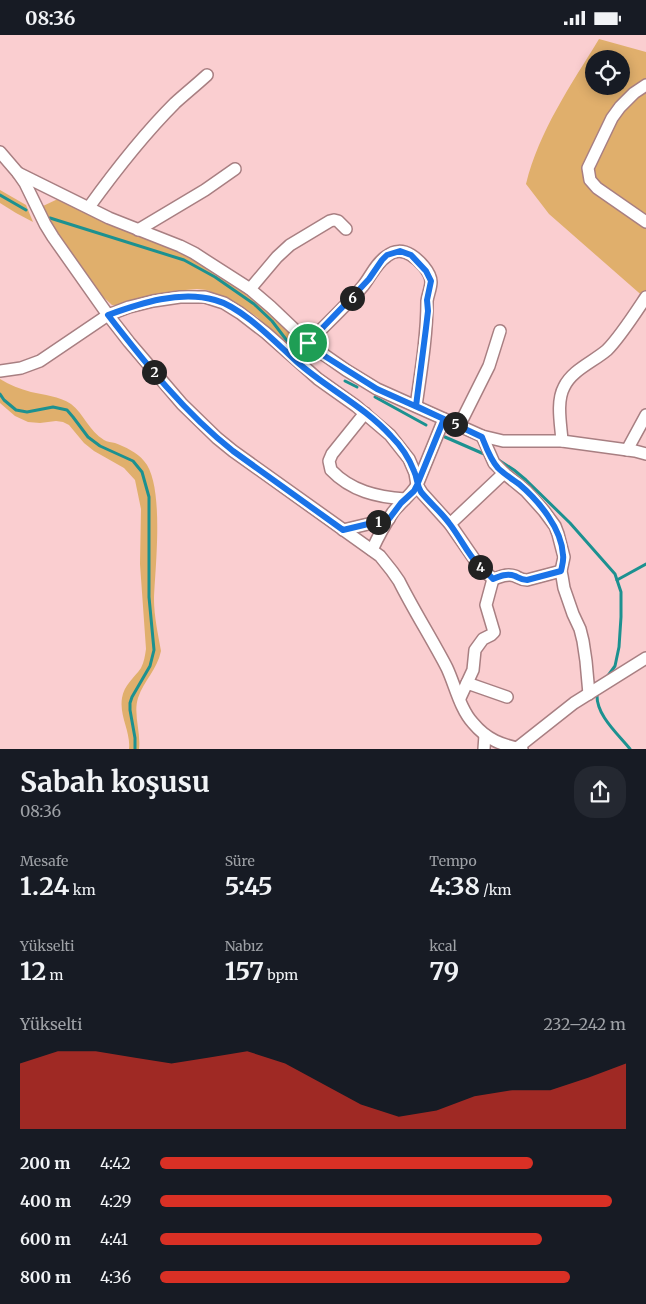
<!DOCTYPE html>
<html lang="tr">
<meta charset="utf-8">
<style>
:root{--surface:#171b24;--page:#242831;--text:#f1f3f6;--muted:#9ea1a6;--accent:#d93025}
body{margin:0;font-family:Merriweather,serif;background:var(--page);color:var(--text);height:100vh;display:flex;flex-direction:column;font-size:19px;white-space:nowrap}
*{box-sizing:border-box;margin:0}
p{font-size:16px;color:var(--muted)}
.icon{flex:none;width:28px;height:28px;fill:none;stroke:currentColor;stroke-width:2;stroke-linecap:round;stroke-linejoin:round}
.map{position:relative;height:714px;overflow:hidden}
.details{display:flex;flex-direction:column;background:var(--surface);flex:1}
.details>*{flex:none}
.fabs{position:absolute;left:585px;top:15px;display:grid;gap:10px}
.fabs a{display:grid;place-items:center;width:45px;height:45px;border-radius:50%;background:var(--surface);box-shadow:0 2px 12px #0003;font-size:25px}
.pin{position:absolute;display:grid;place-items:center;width:42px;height:42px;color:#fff;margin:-21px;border:2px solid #fff;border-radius:50%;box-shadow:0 1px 5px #0007}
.km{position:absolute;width:25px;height:25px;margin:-12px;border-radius:50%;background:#222;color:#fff;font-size:14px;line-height:25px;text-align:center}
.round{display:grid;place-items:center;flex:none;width:52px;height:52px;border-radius:20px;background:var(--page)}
.summary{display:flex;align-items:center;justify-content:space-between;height:85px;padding:0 20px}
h1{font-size:28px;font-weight:700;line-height:38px}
.metrics{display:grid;grid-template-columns:repeat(3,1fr);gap:8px;height:85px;padding:5px 20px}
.metrics div{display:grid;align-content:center}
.metrics b{font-size:25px;font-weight:700}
.metrics small{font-size:14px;font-weight:400}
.metrics p{font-size:14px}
.chart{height:140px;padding:10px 20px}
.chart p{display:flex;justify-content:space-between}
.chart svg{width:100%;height:90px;margin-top:5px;fill:var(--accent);opacity:.7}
ul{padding:0 20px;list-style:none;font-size:16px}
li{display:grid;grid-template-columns:80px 60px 1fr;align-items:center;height:38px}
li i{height:12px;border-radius:6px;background:var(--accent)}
.status{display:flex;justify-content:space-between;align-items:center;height:35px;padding:0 25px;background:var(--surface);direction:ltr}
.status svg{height:14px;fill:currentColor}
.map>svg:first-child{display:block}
.green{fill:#e0af6c;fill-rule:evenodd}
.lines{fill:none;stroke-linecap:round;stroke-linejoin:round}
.stream{stroke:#1c9190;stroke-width:3}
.minor-casing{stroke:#a87f82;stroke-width:14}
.minor{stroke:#fff;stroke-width:11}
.route-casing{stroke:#fff;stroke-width:10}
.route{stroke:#1a73e8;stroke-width:6}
</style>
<div class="status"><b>08:36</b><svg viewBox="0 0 49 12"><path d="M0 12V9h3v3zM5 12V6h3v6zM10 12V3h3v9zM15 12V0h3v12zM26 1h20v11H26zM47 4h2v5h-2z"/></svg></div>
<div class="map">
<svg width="646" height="714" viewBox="0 0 646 714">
<rect width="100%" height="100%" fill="#faced0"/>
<g class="green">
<path d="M599,4L646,17V264L549,179L526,149C539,96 571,50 599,4ZM594,24H621V51H594Z"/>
<polygon points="0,155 26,170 33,187 16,178 0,168"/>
<polygon points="60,163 179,214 257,265 306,312 299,324 257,282 235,268 207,255 197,254 174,256 148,261 118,270 112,270 100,259 64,208 57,200 42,175 43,171"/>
<path d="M0,344C10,350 20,354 31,357C44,360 59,361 71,369C84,379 89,396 104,405C107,407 112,407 115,408C125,412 137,417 144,426C165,449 155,533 154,564C154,581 158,599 161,616C157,635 144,645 138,663C133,679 141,697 139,714H129C131,697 119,681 122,663C124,650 134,643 141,633C144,627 145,621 146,614L140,529L141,474L135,445L124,433L94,416L84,408L69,390L63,387L56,386L40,388L28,387L15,381L0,368Z"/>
</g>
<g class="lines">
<g class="stream">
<polyline points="0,160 26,175"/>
<polyline points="50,183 184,225 215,242 254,269 272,286 294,315 302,323"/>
<polyline points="345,346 357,352"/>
<polyline points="0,359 4,365 16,375 27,377 53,372 67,375 73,382 88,402 100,411 133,426 142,437 149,462 149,562 154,615 150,631 132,662 130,668 130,675 135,703 135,714"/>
<polyline points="375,362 426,390"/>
<polyline points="445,402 484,419"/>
<polyline points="497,424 514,435 526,445 570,488 615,539 621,557 621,582 619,612 615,631 607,642"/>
<polyline points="617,545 646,529"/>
<path d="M597,659C596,680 617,698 630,714"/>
</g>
<g class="minor-casing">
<g id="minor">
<polyline points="646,50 634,58 620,72 612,83 588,133 590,145 597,153 646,187"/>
<path d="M0,117L18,138L25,148L45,189L53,202L108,280L129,307L182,369L217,403L233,416L380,521L392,536L399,546C414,576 432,604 447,633C455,650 460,674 473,688C487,705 502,710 522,714"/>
<polyline points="18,138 109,183 180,211 194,218 250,254 271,272 313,312 346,335 377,354 482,401 503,406 562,406 635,416 646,419"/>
<path d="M89,172C115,136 143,100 175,68C185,59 196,50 207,40"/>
<polyline points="138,195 205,155 235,134"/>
<polyline points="250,254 277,222 290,210 330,186 334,185 338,186 346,194"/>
<path d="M308,308C326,289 346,271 363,251C371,241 376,228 387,221C394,215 403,215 411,220C419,225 431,237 431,247C431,253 428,259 427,266C427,301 421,336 416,371"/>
<polyline points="0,336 21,333 40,326 108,280 129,272 153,266 180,262 205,262 224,268 240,278 266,298 318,344 356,371 390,400 409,424 415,438 417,450 422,458 450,489 479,531 493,544 486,570 494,597 491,600 483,604 475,615 473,635 460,663"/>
<path d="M365,378L332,419L329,426L331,435C351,456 377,462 405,464"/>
<polyline points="459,391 489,331 500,296"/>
<polyline points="482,401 494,428 504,438 526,456 544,476 555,491 558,499 564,522 561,536 562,541 564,553 573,579 580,594 583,606 586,626 589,659"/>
<path d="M562,406C561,390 556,367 564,352C572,335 593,327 607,315C620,302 636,277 646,262"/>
<polyline points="627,415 646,380"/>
<polyline points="450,489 504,438"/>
<polyline points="343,495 389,484"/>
<path d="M372,515C378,502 385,489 393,477C401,467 411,460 417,450L444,384"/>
<path d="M493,544C500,542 507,538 515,541C519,543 521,545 527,545L561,536"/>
<polyline points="467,648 507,662"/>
<polyline points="517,713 574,668 646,623"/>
<polyline points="484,714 485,700"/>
</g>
</g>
<use href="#minor" class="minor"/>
</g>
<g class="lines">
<g class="route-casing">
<path id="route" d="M308,308L323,320L377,354L444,384L417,450L414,456L401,468L389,484L343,495L233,416C185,378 146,329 108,280C141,268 180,255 215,265C242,272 275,307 296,326C326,353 364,371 391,401C401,411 409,423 414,436C418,444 416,449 421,457C430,468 441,477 449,488C460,502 467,518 479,531C484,536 489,539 493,544C500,541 507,538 515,541C519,543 521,545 527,545L561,536C562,531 564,525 563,520C562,494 539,466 519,449C512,444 504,439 498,433C490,424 486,412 482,402L416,371L426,293L428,276L427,265L431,246L426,236L411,220L400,216L387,220L382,225L369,244L356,258L308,308"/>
</g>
<use href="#route" class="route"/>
</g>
</svg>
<div class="fabs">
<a><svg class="icon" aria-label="locate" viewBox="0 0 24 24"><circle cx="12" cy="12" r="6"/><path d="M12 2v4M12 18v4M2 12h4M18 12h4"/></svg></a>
</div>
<div class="pin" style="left:308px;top:308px;background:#1e9e55"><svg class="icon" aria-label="arrive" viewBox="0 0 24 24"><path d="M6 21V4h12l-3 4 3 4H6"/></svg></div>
<b class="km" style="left:378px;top:487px">1</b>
<b class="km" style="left:154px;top:337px">2</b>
<b class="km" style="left:480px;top:532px">4</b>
<b class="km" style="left:455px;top:389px">5</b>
<b class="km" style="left:352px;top:263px">6</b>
</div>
<section class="details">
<div class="summary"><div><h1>Sabah koşusu</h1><p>08:36</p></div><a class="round"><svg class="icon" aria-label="share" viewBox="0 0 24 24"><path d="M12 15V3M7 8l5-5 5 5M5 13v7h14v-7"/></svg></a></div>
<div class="metrics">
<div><p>Mesafe</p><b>1.24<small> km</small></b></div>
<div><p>Süre</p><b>5:45</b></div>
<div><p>Tempo</p><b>4:38<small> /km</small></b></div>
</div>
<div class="metrics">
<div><p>Yükselti</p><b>12<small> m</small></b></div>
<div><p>Nabız</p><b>157<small> bpm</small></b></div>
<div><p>kcal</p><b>79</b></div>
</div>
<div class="chart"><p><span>Yükselti</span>232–242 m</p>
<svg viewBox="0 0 160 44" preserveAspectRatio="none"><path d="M0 44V12L10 6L20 6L30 9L40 12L50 9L60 6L70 12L80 22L90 32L100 38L110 35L120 28L130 25L140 25L150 19L160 12V44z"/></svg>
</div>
<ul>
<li><b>200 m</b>4:42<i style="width:80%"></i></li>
<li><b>400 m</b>4:29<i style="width:97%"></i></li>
<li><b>600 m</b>4:41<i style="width:82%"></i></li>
<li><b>800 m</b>4:36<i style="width:88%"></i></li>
</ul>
</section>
